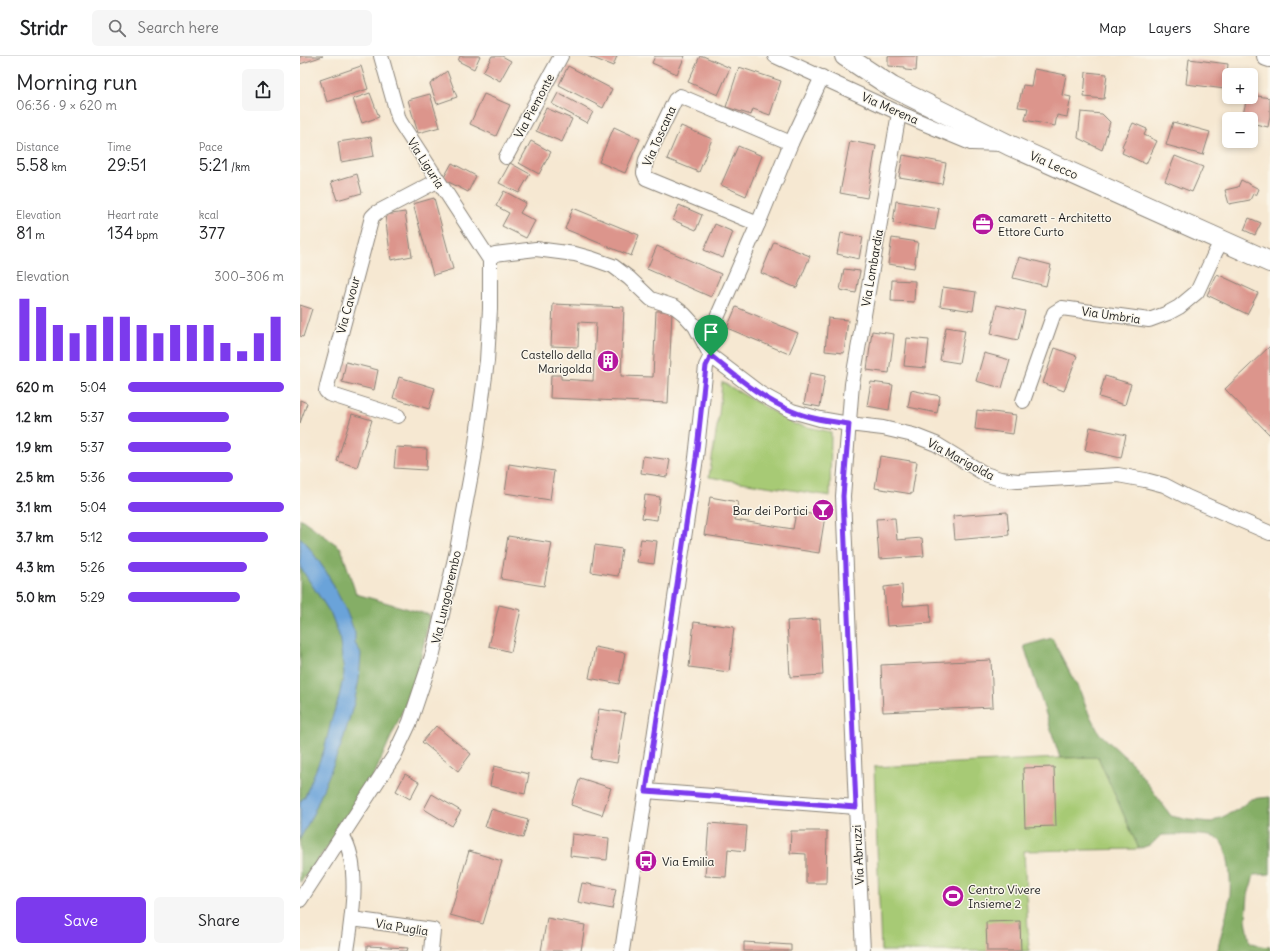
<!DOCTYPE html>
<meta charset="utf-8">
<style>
:root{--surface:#fff;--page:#f6f6f6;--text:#202124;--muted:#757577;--line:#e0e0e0;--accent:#7c3aed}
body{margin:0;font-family:Delius,sans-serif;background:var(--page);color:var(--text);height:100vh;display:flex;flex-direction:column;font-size:15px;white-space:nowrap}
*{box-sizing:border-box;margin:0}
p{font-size:13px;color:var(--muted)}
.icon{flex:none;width:22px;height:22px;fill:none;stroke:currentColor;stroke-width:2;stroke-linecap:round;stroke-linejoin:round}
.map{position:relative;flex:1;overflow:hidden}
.details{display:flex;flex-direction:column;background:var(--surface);width:300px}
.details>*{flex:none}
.fabs{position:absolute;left:922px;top:12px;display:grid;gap:8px}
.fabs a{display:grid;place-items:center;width:36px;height:36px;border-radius:6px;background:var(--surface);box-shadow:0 2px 6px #0003;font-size:20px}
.pin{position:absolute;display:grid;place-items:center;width:34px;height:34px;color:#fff;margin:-41px -17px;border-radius:50% 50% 50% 0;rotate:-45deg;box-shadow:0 0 4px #0007}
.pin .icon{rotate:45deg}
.round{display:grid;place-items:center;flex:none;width:42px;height:42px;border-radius:6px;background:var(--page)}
.head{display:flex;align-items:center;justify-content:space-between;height:68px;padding:0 16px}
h1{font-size:22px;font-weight:600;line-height:30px}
.figures{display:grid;grid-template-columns:repeat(3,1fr);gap:6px;height:68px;padding:4px 16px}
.figures div{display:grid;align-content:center}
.figures b{font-size:17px;font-weight:600}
.figures small{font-size:11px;font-weight:400}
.figures p{font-size:11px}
.chart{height:112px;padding:8px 16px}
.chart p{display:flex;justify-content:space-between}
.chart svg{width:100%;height:72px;margin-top:4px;stroke:var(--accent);stroke-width:6}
.action{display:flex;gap:8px;margin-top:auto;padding:8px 16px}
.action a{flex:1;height:46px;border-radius:6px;background:var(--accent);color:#fff;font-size:16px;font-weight:600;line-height:46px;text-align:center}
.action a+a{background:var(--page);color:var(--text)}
ul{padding:0 16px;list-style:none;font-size:13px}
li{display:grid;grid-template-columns:64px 48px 1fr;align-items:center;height:30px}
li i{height:10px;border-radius:5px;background:var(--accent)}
header{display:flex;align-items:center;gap:24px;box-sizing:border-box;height:56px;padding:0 20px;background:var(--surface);border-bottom:1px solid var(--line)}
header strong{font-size:19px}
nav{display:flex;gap:22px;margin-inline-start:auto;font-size:14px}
.search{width:280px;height:36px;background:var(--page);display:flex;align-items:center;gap:10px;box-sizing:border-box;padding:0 14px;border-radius:6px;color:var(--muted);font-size:15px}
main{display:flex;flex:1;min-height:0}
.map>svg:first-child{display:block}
.green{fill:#a7ca74;stroke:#627348}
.forest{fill:#85ae66;stroke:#506541}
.water{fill:#6aa3d9;stroke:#43607a}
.building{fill:#dc958c}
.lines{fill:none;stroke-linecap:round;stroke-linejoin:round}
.minor-casing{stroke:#898277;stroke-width:16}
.secondary-casing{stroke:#898277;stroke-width:22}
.minor{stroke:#fff;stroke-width:14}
.secondary{stroke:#fff;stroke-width:20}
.route-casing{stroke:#fff;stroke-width:8}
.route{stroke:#7c3aed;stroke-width:5}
.labels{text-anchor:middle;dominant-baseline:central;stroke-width:3;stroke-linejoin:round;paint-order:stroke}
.street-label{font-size:12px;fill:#1c1c1c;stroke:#fbf7ec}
.poi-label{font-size:12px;fill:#1c1c1c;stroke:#fbf7ec;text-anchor:start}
</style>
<header>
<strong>Stridr</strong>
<div class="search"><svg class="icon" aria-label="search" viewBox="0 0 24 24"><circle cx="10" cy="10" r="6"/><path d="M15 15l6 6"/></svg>Search here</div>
<nav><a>Map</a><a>Layers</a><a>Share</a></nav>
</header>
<main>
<section class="details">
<div class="head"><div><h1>Morning run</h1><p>06:36 · 9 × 620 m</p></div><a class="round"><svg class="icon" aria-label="share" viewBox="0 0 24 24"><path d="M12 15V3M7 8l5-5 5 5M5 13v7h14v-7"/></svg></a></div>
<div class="figures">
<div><p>Distance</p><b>5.58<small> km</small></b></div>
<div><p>Time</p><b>29:51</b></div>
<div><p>Pace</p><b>5:21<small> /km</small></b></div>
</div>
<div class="figures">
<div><p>Elevation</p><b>81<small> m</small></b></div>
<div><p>Heart rate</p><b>134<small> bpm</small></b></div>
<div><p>kcal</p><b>377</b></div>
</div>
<div class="chart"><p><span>Elevation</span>300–306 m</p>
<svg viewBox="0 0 160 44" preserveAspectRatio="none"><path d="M5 44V6M15 44V11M25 44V22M35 44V27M45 44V22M55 44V17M65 44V17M75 44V22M85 44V27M95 44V22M105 44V22M115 44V22M125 44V33M135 44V38M145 44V27M155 44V17"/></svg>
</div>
<ul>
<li><b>620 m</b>5:04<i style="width:100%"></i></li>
<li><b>1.2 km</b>5:37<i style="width:65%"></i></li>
<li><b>1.9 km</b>5:37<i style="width:66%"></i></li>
<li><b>2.5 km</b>5:36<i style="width:67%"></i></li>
<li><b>3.1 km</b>5:04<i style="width:100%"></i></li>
<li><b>3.7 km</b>5:12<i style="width:90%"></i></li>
<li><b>4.3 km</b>5:26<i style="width:76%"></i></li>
<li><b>5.0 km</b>5:29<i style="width:72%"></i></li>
</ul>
<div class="action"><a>Save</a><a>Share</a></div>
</section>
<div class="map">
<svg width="970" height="895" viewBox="0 0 970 895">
<rect width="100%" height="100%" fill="#fbf7ec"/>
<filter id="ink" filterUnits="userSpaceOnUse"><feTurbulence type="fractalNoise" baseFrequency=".025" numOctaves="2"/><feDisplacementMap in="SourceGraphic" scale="8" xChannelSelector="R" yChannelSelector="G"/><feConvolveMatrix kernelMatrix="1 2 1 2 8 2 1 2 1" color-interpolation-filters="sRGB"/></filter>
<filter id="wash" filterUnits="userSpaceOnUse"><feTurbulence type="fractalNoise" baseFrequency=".012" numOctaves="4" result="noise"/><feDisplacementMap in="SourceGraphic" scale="16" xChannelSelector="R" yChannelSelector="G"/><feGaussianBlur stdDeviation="0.9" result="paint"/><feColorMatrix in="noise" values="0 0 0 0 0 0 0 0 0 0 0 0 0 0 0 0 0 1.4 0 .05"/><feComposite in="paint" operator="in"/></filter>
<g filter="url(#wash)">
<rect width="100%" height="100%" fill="#f6e8d2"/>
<g class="green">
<polygon points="422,326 494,368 531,376 530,440 409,421 419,358"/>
<polygon points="798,701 839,793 724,795 729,895 581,895 574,711 760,702"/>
</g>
<g class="forest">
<polygon points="0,462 41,492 56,538 130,559 115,627 62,746 0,827"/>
<path d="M752,582L771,619L780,635L787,654L799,677L834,709L871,760L888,764L912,766L937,754L951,743L970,741V818L954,819L948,839L946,863L950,886L960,890L970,891V895H916L918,893C921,876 928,856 930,839C931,826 930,788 916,782C906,777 874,779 861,779L852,788L839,793L798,701L760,702L724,590Z"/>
</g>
<polygon class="water" points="0,481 6,487 27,517 46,554 55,577 55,587 61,598 59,624 54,647 42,687 14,756 0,783 0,746 5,740 24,694 32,662 39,641 44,617 39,579 31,558 0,511"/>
<g id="blocks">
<g class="building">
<polygon points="0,0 23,0 0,8"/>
<polygon points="160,0 180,0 174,13 158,5"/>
<polygon points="192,0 202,0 211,5 200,25 183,16"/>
<polygon points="288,0 317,0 313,10"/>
<polygon points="355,0 385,0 377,18 352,7"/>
<polygon points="400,0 403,0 430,12 418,39 388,26"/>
<polygon points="588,0 617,0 616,15 605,14 605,11 588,10"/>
<polygon points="889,3 928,8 925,33 886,28"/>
<polygon points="61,10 68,33 27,46 20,24"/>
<polygon points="268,10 312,33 303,52 259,29"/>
<polygon points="439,11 481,25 470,59 453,53 451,59 426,51"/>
<polygon points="734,13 766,19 762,39 771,41 767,61 757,59 755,70 725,64 728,52 718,51 723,29 731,30"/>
<polygon points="147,15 157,41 137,48 130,28"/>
<polygon points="786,16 807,18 804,43 784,41"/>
<polygon points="70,37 79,61 62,67 53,43"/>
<polygon points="258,37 293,56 287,67 252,48"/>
<polygon points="130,38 140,71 118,77 108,44"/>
<polygon points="184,38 210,49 196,80 170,68"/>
<polygon points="951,39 970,42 970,60 968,71 951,67 951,63 942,63 947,41 951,41"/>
<polygon points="246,52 272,63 262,86 236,75"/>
<polygon points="781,56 802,58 810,66 802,94 778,82"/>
<polygon points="873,66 910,76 903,99 866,89"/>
<polygon points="833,67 847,73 844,79 857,85 846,108 822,97 824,92 822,90"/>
<polygon points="381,70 412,83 399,116 367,103"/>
<polygon points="314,71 340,83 325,117 299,106"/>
<polygon points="71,81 74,100 41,106 38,86"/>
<polygon points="231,85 251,96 239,118 219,107"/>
<polygon points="550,85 576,90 567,142 540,137"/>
<polygon points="438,90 462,100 446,140 421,129"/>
<polygon points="603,99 646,107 642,128 599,121"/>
<polygon points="875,100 903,111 892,136 865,125"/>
<polygon points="152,107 176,120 168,136 143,123"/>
<polygon points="210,107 230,118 219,137 199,127"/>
<polygon points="57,118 62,137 37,144 31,126"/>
<polygon points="941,124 959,133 956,140 953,138 950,144 929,148 925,134 938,131"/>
<polygon points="204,135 226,147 220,157 235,165 226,182 202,170 209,157 196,150"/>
<polygon points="134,142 153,213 133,219 113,148"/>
<polygon points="596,145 639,152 635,174 593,167"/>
<polygon points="379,149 402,159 396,174 373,164"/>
<polygon points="273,152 339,179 331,200 265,173"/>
<polygon points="105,156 112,200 91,204 85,159"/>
<polygon points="949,162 961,167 955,179 944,174"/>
<polygon points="415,168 433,176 423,202 404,194"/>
<polygon points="541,177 563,181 559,203 537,198"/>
<polygon points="592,182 618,186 614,212 588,208"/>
<polygon points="474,186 510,200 497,232 461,217"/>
<polygon points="357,190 421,218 411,241 347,213"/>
<polygon points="719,201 751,209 746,230 713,222"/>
<polygon points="544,213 560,215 556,237 540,234"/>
<polygon points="917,218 958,237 947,258 907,239"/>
<polygon points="592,224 615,225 614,246 591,245"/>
<polygon points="643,231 676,236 673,255 640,250"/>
<polygon points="253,248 324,251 321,320 353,321 356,255 372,255 368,347 250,342 251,319 261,319 261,323 293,325 296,267 279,266 278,291 251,290"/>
<polygon points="0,249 12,253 3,281 0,280"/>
<polygon points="697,249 725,255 718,284 691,278"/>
<polygon points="436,251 498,277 489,298 427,272"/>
<polygon points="528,262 548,264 544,297 525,295"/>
<polygon points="646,271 665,274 659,307 640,304"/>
<polygon points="572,275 594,278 589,317 567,314"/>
<polygon points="607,282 629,284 626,312 604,310"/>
<polygon points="970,290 970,379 925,333"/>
<polygon points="755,292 777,300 764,335 743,327"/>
<polygon points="684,297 710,304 702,332 676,325"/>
<polygon points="46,306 78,314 74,334 42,326"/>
<polygon points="510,317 525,320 520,351 504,348"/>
<polygon points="805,320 831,328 825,349 799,341"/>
<polygon points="99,321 135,332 129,353 93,342"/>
<polygon points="571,326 593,329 589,354 567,350"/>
<polygon points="611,334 640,340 637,357 608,351"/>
<polygon points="0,344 7,347 0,367"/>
<polygon points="677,354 716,359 713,378 675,373"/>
<polygon points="52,358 72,364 57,411 37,405"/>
<polygon points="790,371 826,379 821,402 785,394"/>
<polygon points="96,391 127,393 126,414 94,412"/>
<polygon points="343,400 370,404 367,421 341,417"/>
<polygon points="580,400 617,406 612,438 575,432"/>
<polygon points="209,408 254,415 250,444 205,437"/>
<polygon points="345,439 360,441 357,464 342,462"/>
<polygon points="410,441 438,446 435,464 493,473 496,456 525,460 519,497 404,479"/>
<polygon points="707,456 709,479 655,484 653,460"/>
<polygon points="595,462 597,484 622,482 624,500 579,503 576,463"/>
<polygon points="208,480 252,487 244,530 201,523"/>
<polygon points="341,483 357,485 354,508 337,506"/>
<polygon points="295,489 322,493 318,520 291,516"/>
<polygon points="602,529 603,550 630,548 631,567 587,570 584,531"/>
<polygon points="199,549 221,554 211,596 189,590"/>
<polygon points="520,563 523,619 490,621 487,565"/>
<polygon points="394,566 434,571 429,616 389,611"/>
<polygon points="295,591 325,597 319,628 289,622"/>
<polygon points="691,604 693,651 583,656 581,609"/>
<polygon points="299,653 325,657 317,707 291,703"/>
<polygon points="136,670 171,698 158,715 122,686"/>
<polygon points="194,710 229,718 225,738 190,730"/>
<polygon points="754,711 756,770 725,771 723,712"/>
<polygon points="105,718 119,726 110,743 96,735"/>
<polygon points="280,722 311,732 302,759 271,749"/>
<polygon points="132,738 161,755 152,770 124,753"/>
<polygon points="191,753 228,764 223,782 185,771"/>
<polygon points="409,767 447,770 445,795 428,793 426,821 405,820"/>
<polygon points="491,775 527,775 526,827 506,827 506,798 490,797"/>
<polygon points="272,778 309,782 307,804 270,800"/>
<polygon points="169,795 202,805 183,868 150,859"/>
<polygon points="282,827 316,833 312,853 278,846"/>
<polygon points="247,862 285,869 281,895 241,895"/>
<polygon points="720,865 721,895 687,895 686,866"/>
<polygon points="444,886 491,889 491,895 444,895"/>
<polygon points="67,890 108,892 107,895 67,895"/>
</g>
</g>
</g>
<g filter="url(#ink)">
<use href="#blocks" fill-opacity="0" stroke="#898277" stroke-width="1"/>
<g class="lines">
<g class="minor-casing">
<g id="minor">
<polyline points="81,0 99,64 104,72 190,204"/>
<polyline points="475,0 599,57 671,87 703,88"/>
<polyline points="206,101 261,0"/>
<polyline points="458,168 346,122 344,117 346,104 375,44 380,40 491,87"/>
<polyline points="190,204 195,198 236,193 275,198 293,203 313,210 329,222 351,243 375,251 384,258 395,270 411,300 461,338 492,355 520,363 549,368 583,372 613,379 636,388 685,418 700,423 718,425 818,419 845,424 864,429 887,441 970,477"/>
<polyline points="405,289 458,168 491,87 522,21"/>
<polyline points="723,345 754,257 762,252 849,264 868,257 879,251 897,236 915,197 922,184"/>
<polyline points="98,360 29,338 26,335 27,330 72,161 76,157 137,125"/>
<polyline points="346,735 556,751"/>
<path d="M42,779C61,808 52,862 47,895"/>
<polyline points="0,844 94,700 110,666 133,597 157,494 174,402 187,305 190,253 190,204"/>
<polyline points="52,863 133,874 131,895"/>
<polyline points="322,895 396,402 406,310 411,300"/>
<polyline points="563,895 556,751 543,440 552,328 599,57"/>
</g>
</g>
<g class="secondary-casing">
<g id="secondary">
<polyline points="545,0 592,31 709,89 970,206"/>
<polyline points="967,0 970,1"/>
</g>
</g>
<use href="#minor" class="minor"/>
<use href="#secondary" class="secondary"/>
</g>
</g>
<g class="lines" filter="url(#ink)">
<g class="route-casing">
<path id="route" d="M411,300C436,320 462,343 492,355C510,363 530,365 549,368L543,440L556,751L346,735L396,402L406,310Z"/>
</g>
<use href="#route" class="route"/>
</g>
<defs>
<g id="office-disc" transform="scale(1.15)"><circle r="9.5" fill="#b5179e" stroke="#fbf7ec"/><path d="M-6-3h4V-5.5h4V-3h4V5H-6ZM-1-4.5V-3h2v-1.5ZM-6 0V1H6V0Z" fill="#fff"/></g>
<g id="building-disc" transform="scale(1.15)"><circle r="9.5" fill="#b5179e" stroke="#fbf7ec"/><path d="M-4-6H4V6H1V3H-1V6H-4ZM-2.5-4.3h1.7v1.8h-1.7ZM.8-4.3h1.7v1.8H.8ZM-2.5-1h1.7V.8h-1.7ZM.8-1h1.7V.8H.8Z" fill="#fff"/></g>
<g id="bar-disc" transform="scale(1.15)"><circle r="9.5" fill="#b5179e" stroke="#fbf7ec"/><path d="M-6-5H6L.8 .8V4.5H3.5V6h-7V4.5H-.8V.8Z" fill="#fff"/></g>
<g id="bus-disc" transform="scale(1.15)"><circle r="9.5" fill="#b5179e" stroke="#fbf7ec"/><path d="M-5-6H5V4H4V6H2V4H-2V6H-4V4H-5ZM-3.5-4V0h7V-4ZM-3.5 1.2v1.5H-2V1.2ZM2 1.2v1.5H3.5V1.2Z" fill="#fff"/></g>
<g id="stadium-disc" transform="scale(1.15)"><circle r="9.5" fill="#b5179e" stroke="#fbf7ec"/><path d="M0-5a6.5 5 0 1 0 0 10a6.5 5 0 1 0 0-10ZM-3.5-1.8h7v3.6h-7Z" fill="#fff"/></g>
</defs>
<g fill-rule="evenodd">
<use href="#office-disc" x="683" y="168"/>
<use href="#building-disc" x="308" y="305"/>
<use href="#bar-disc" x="523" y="454"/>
<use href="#bus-disc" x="346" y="805"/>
<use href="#stadium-disc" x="653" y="840"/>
</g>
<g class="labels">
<g class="street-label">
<text transform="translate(234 50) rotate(-62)">Via Piemonte</text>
<text transform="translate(590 52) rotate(24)">Via Merena</text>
<text transform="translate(359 80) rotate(-66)">Via Toscana</text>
<text transform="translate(126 107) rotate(57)">Via Liguria</text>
<text transform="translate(754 109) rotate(24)">Via Lecco</text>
<text transform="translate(572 212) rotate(-80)">Via Lombardia</text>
<text transform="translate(48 249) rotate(-75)">Via Cavour</text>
<text transform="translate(811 259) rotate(8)">Via Umbria</text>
<text transform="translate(661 403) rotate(28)">Via Marigolda</text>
<text transform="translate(146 541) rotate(-77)">Via Lungobrembo</text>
<text transform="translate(558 799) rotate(-93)">Via Abruzzi</text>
<text transform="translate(102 871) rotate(9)">Via Puglia</text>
</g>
<g class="poi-label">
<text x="698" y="161">camarett - Architetto<tspan x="698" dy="14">Ettore Curto</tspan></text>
<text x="292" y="298" text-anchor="end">Castello della<tspan x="292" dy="14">Marigolda</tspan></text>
<text x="508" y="454" text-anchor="end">Bar dei Portici</text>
<text x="362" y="805">Via Emilia</text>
<text x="668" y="833">Centro Vivere<tspan x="668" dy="14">Insieme 2</tspan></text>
</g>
</g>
</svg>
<div class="fabs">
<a>+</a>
<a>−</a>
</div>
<div class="pin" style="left:411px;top:300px;background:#1e9e55"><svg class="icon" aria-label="arrive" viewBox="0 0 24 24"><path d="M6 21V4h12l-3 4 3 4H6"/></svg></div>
</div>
</main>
